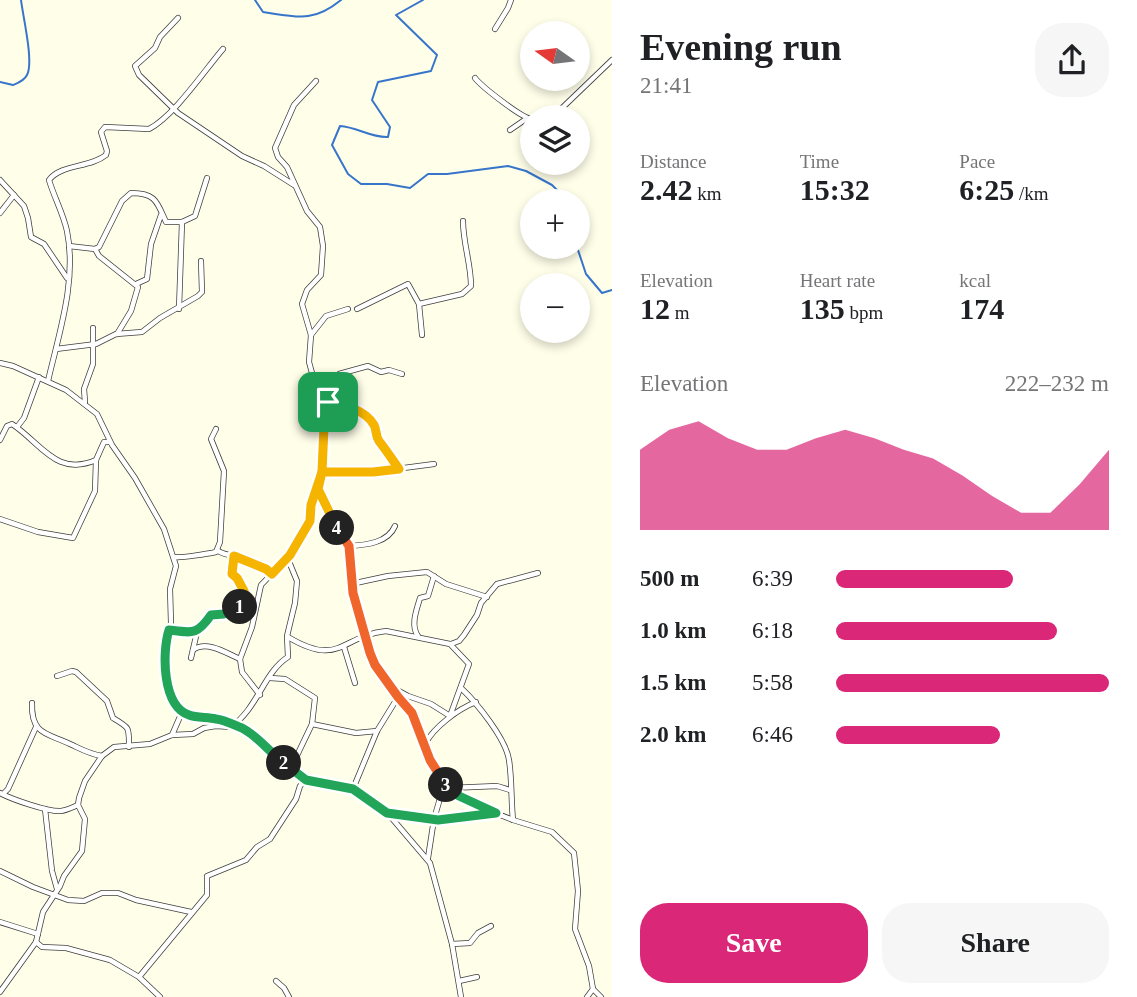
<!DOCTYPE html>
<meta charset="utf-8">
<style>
:root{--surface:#fff;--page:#f6f6f6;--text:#202124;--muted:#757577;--accent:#db2777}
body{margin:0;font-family:"Times New Roman",serif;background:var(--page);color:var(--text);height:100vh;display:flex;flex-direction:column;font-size:26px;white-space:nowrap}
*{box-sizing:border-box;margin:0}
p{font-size:23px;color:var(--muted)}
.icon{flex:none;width:38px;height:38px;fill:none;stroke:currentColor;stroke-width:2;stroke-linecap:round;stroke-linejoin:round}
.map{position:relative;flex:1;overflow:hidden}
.side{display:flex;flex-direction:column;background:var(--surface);width:525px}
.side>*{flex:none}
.needle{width:46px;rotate:284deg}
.controls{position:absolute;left:520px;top:21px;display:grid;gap:14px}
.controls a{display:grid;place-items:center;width:70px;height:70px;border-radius:50%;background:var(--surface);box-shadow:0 4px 10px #0003;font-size:35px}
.pin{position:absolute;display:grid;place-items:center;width:60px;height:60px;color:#fff;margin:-30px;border-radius:14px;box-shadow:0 4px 10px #0006}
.km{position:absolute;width:35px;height:35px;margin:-18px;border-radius:50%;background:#222;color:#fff;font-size:19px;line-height:35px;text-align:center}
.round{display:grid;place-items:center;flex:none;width:74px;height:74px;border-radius:28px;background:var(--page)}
.overview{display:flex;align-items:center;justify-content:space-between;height:119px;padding:0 28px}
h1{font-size:38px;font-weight:800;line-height:52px}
.figures{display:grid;grid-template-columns:repeat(3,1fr);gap:10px;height:119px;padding:7px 28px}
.figures div{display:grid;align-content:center}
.figures b{font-size:30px;font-weight:800}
.figures small{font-size:19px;font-weight:400}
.figures p{font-size:19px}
.chart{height:196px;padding:14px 28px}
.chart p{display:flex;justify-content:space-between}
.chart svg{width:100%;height:126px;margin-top:7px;fill:var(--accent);opacity:.7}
.button{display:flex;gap:14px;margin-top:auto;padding:14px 28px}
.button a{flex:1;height:80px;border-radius:28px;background:var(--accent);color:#fff;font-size:28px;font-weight:800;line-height:80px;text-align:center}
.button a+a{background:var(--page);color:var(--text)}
ul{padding:0 28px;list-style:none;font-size:23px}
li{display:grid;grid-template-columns:112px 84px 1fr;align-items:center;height:52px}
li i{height:18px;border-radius:9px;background:var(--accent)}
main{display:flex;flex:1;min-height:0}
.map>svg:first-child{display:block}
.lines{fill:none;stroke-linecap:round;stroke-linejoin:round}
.stream{stroke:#3775cb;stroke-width:2}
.minor-casing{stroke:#3e3e3e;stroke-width:6}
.minor{stroke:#fff;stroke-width:4.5}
.split-1-casing{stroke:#fff;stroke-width:14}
.split-2-casing{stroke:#fff;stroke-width:14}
.split-3-casing{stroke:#fff;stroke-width:14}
.split-4-casing{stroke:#fff;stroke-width:14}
.split-5-casing{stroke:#fff;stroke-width:14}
.split-1{stroke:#f5b400;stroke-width:9}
.split-2{stroke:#22a559;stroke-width:9}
.split-3{stroke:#22a559;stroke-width:9}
.split-4{stroke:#f0652b;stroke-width:9}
.split-5{stroke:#f5b400;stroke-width:9}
</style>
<main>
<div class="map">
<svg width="612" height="997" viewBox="0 0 612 997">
<rect width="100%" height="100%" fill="#fffee9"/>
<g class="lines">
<g class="stream">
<path d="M255,0L263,12C297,17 313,23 341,0"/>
<path d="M423,0L396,15L437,55L431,71L378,82L372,100L390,127L388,137C371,138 357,127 340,126L332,145L348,174L361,184H387L410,188L428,174H447L508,166L526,171L552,185L568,201"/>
<path d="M0,82L13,85C18,83 24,81 27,75C34,62 23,17 21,0"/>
<polyline points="577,247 586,274 602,293 612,290"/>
</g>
<g class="minor-casing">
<g id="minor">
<polyline points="178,18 160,37 155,48 135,66 139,75 178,113 242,156 264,166 294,185"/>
<polyline points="495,29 508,8 511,0"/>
<path d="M475,78C482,87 523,119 532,119"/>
<polyline points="316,81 294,105 275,148 278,157 287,167 307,211 320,227 323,246 321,275 307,290 302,304 311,335 309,362 315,384 328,403 329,408 324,427 322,472 318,489 320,497 349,546 353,593 370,653 398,697 412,713 430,760 444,783 470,803 513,820 552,832 574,853 578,891 575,929 589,966 593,989 601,997"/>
<polyline points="541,117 561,109 612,60"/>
<polyline points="510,130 526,119"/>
<polyline points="0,180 24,206 28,218 31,237 44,244 67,278"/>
<polyline points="0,213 14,195"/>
<path d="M69,246L95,249L99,247L122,201L131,193C156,193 157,202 166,222H182"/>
<polyline points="95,249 99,256 138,287 131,311 117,334"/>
<polyline points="136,284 147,279 151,244 161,215"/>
<path d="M419,304L462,294L471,286C471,264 463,243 463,221"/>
<polyline points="179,309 182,222 195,216 207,178"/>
<polyline points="357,309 408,284 419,304 422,335"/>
<polyline points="311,335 326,316 348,309"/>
<polyline points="56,349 96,344 116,334 142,332 160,318 198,296 202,292 201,261"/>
<polyline points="0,363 13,366 66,390 97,414 112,445 135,478 164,529 176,566 170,589 171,623 164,645 164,670 171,693 178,706 188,715 219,719 241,728 251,733 277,758 306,780 353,789 384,809 430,863 452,944 461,997"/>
<path d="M48,381C59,333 77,281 67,231C63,213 54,197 49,180C61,164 90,168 106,155L107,151L101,132L105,127L149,129C174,116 204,71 223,49"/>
<polyline points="315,384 335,379 339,374 368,366 381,372 389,370 402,374"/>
<polyline points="85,402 84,389 93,364 93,328"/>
<path d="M328,403C343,405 365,409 373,424C376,430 375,435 379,441C386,450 392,458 399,469"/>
<polyline points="17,427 24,418 39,377"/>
<path d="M0,440L7,426L12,424C42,444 56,477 96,460L104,442H110"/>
<polyline points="322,472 373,472 434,464"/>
<polyline points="0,519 38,532 73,538 95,491 96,460"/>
<path d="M349,546C366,545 388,543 395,526"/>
<path d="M217,550C223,555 227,554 234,556C246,559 262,566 272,574"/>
<path d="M174,557C181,558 207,554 216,552L220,542L224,471L211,439L216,429"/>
<polyline points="351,584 388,576 427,572 446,584 487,597"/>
<polyline points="169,630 197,632 211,615 239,609 244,591 237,578 232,574 235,556"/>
<path d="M418,636C410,625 417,609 420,598L428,596L434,576"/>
<path d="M288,637C340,668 341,636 386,631L450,644L469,664L450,716"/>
<polyline points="451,644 459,641 464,635 477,615 481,603 497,584 538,573"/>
<polyline points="344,647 355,683"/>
<path d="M193,650C207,640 226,653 240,659L242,672L260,695"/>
<polyline points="191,658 197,632"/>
<polyline points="240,659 252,627 261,585 289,556"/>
<path d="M57,676L72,671L76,672L107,701L113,718C130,728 129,727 129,747"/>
<polyline points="270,678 285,679 315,698 312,724 291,768"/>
<path d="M461,688C477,703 506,739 509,760C512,779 511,800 513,820"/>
<polyline points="395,689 408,696 431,704 450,716"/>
<path d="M32,703C31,735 47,733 70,744C81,749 89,754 102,756"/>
<polyline points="312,724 356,733 377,731"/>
<polyline points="172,735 182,712"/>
<path d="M425,744C434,727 458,709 476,702"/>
<polyline points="450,788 497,786 510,790"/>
<polyline points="353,789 377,731 398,697"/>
<path d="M0,793C11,799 48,812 61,811C67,810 73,807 78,805"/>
<polyline points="3,794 8,789 36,727"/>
<polyline points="45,809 52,871 57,889"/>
<polyline points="388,813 438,820 494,813"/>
<polyline points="428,858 434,819 443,788 442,781"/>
<polyline points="0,871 33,887 68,900 84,901 102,893 118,893 136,900 191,912"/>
<polyline points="0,922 38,934"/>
<polyline points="36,942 42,947 66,948 110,960 139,977 160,997"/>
<polyline points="452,944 470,943 478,933 491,926"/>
<polyline points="139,977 207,895 207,876 246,860 257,847 270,839 296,799 300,786 306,780"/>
<polyline points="276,981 284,988 289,997"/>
<polyline points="459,981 477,977"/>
<path d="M0,992L36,942L43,912L60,886L64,876L82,851L85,819L78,805L79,798L85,781L102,756L114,747L150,744L172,735L193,734L204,728L216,726L231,727C258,708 264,672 288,657L287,636L295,603L297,581L290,564V555L310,521L311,505L317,490"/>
<polyline points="587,997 593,989"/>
</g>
</g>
<use href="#minor" class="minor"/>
</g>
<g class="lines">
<g class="split-1-casing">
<polyline id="split-1" points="240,607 244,591 237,578 232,574 234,556 266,569 272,574 290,555 310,521 311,505 322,472 324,427 329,408 328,402"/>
</g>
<g class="split-2-casing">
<path id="split-2" d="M240,607L224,614L211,615C197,635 193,633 169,630C162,652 162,706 189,715C197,718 207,717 216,719C225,720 234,725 242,728C258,736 270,753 284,763"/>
</g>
<g class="split-3-casing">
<polyline id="split-3" points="284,763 306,780 353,789 387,813 438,820 496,813 459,796 446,785"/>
</g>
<g class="split-4-casing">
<polyline id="split-4" points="337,528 349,546 353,593 370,653 375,665 398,697 412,713 430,760 446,785"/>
</g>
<g class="split-5-casing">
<path id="split-5" d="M328,402C343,405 365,409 374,425C377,430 375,435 379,441C386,450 392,459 399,469L373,472H322L318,489L337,528"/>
</g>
<use href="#split-1" class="split-1"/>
<use href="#split-2" class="split-2"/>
<use href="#split-3" class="split-3"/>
<use href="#split-4" class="split-4"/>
<use href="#split-5" class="split-5"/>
</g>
</svg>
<div class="controls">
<a><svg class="needle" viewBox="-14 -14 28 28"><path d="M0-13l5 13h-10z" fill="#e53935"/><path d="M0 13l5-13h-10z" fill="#757577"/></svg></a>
<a><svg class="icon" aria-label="layers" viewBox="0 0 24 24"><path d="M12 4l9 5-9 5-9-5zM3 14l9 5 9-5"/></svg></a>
<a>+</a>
<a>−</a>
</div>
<div class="pin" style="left:328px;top:402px;background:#1e9e55"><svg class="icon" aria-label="arrive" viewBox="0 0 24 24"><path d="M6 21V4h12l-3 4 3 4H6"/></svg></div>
<b class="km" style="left:240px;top:607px">1</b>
<b class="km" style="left:284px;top:763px">2</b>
<b class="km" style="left:446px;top:785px">3</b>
<b class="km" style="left:337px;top:528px">4</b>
</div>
<section class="side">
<div class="overview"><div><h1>Evening run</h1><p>21:41</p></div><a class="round"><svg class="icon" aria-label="share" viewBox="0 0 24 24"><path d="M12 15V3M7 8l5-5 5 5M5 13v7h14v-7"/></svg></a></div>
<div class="figures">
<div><p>Distance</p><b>2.42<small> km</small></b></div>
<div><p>Time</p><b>15:32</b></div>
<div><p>Pace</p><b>6:25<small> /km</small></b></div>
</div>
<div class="figures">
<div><p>Elevation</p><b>12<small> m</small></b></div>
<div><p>Heart rate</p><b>135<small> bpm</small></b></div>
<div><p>kcal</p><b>174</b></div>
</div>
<div class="chart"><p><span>Elevation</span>222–232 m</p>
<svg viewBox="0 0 160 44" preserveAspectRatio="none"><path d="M0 44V16L10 9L20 6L30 12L40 16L50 16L60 12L70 9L80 12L90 16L100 19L110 25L120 32L130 38L140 38L150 28L160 16V44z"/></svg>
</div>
<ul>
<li><b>500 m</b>6:39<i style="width:65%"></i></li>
<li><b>1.0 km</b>6:18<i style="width:81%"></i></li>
<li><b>1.5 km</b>5:58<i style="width:100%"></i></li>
<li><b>2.0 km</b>6:46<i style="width:60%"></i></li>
</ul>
<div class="button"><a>Save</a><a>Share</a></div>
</section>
</main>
